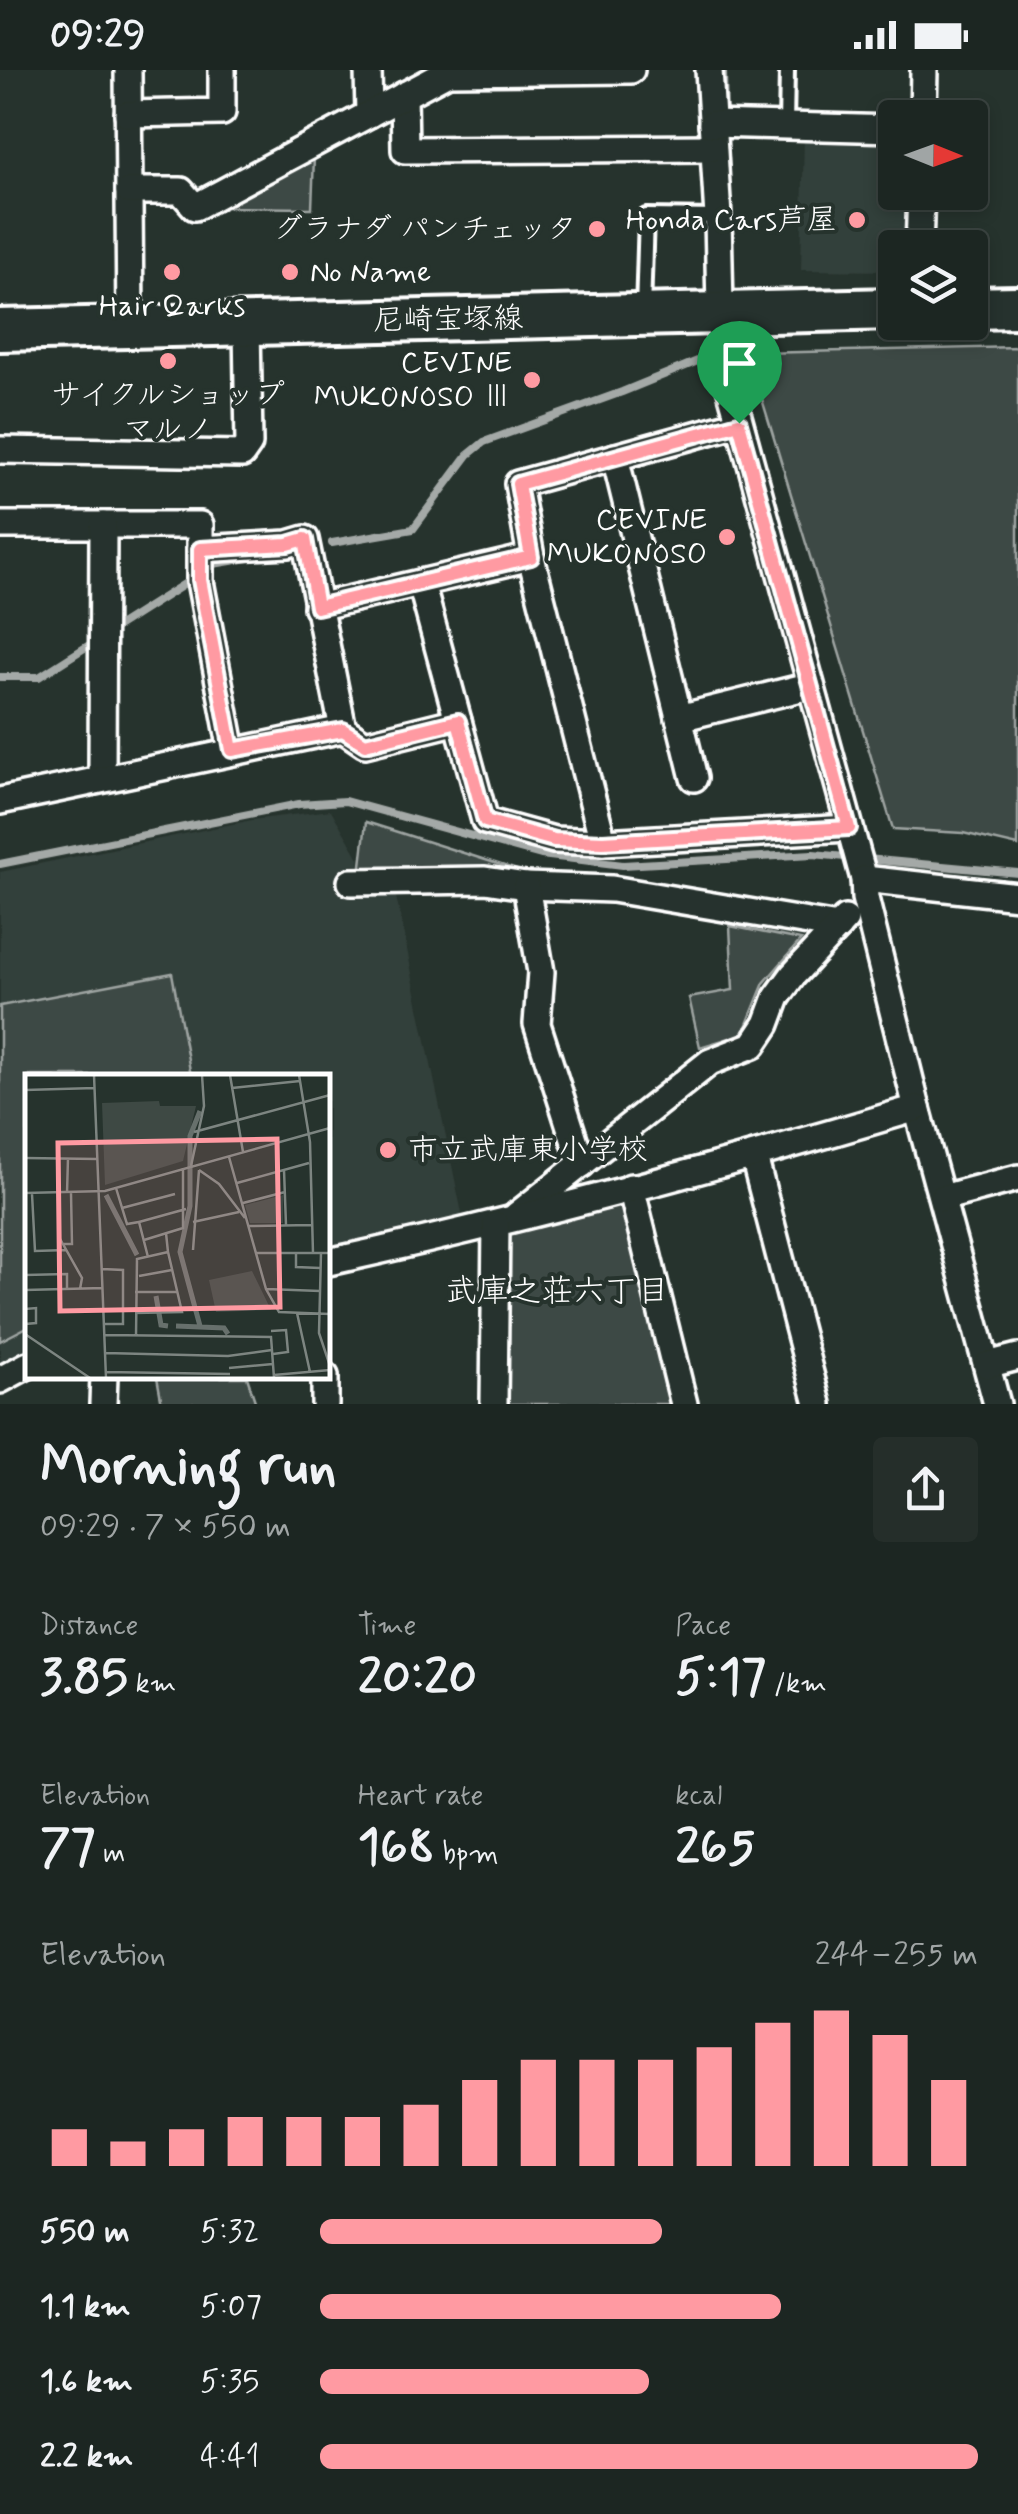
<!DOCTYPE html>
<meta charset="utf-8">
<style>
:root{--surface:#1c2622;--page:#252e2a;--text:#f1f3f6;--muted:#a0a5a5;--line:#3a4340;--accent:#ff9aa2}
body{margin:0;font-family:Mynerve,"Klee One",sans-serif;background:var(--page);color:var(--text);height:100vh;display:flex;flex-direction:column;font-size:38px;white-space:nowrap}
*{box-sizing:border-box;margin:0}
p{font-size:32px;color:var(--muted)}
.icon{flex:none;width:55px;height:55px;fill:none;stroke:currentColor;stroke-width:2;stroke-linecap:round;stroke-linejoin:round}
.map{position:relative;height:1334px;overflow:hidden}
.drawer{display:flex;flex-direction:column;background:var(--surface);flex:1}
.drawer>*{flex:none}
.needle{width:65px;rotate:91deg}
.buttons{position:absolute;left:878px;top:30px;display:grid;gap:20px}
.buttons a{display:grid;place-items:center;width:110px;height:110px;border-radius:10px;background:var(--surface);box-shadow:0 5px 15px #0003,0 0 0 2px var(--line);font-size:50px}
.pin{position:absolute;display:grid;place-items:center;width:85px;height:85px;color:#fff;margin:-102px -42px;border-radius:50% 50% 50% 0;rotate:-45deg;box-shadow:0 0 10px #0007}
.pin .icon{rotate:45deg}
.round{display:grid;place-items:center;flex:none;width:105px;height:105px;border-radius:10px;background:var(--page)}
.head{display:flex;align-items:center;justify-content:space-between;height:170px;padding:0 40px}
h1{font-size:55px;font-weight:700;line-height:75px}
.metrics{display:grid;grid-template-columns:repeat(3,1fr);gap:15px;height:170px;padding:10px 40px}
.metrics div{display:grid;align-content:center}
.metrics b{font-size:50px;font-weight:700}
.metrics small{font-size:28px;font-weight:400}
.metrics p{font-size:28px}
.chart{height:280px;padding:20px 40px}
.chart p{display:flex;justify-content:space-between}
.chart svg{width:100%;height:180px;margin-top:10px;stroke:var(--accent);stroke-width:6}
ul{padding:0 40px;list-style:none;font-size:32px}
li{display:grid;grid-template-columns:160px 120px 1fr;align-items:center;height:75px}
li i{height:25px;border-radius:12px;background:var(--accent)}
.status{display:flex;justify-content:space-between;align-items:center;height:70px;padding:0 50px;background:var(--surface);direction:ltr}
.status svg{height:28px;fill:currentColor}
.map>svg:first-child{display:block}
.built{fill:#333f3a}
.green{fill:#3e4944;stroke:#9ea4a2;stroke-width:2.5}
.lines{fill:none;stroke-linecap:round;stroke-linejoin:round}
.stream{stroke:#a4a9a7;stroke-width:8}
.service-casing{stroke:#fff;stroke-width:20}
.minor-casing{stroke:#fff;stroke-width:32}
.primary-casing{stroke:#fff;stroke-width:48}
.service{stroke:#26332d;stroke-width:12}
.minor{stroke:#26332d;stroke-width:25}
.primary{stroke:#26332d;stroke-width:40}
.route-casing{stroke:#fff;stroke-width:20}
.route{stroke:#ff9aa2;stroke-width:12}
.poi-dot{fill:#ff9aa2;stroke:#26332d;stroke-width:4}
.labels{text-anchor:middle;dominant-baseline:central;stroke-width:8;stroke-linejoin:round;paint-order:stroke}
.poi-label{font-size:30px;fill:#fff;stroke:#26332d;text-anchor:end}
.street-label{font-size:30px;fill:#fff;stroke:#26332d}
.neighbourhood-label{font-size:32px;fill:#fff;stroke:#26332d}
.inset-river{fill:none;stroke:#67706c;stroke-width:5}
.inset-road{fill:none;stroke:#7d8581;stroke-width:2.5}
.view{fill:#ff9aa2;fill-opacity:0.15;stroke:#ff9aa2;stroke-width:5}
.inset-edge{fill:none;stroke:#fff;stroke-width:5}
</style>
<div class="status"><b>09:29</b><svg viewBox="0 0 49 12"><path d="M0 12V9h3v3zM5 12V6h3v6zM10 12V3h3v9zM15 12V0h3v12zM26 1h20v11H26zM47 4h2v5h-2z"/></svg></div>
<div class="map">
<svg width="1018" height="1334" viewBox="0 0 1018 1334">
<rect width="100%" height="100%" fill="#26332d"/>
<filter id="ink" filterUnits="userSpaceOnUse"><feTurbulence type="fractalNoise" baseFrequency=".01" numOctaves="2"/><feDisplacementMap in="SourceGraphic" scale="20" xChannelSelector="R" yChannelSelector="G"/><feConvolveMatrix kernelMatrix="1 2 1 2 8 2 1 2 1" color-interpolation-filters="sRGB"/></filter>
<g filter="url(#ink)">
<g class="built">
<polygon points="804,63 895,65 895,122 913,123 912,177 895,178 895,201 801,200"/>
<polygon points="331,740 359,788 360,814 394,817 464,1153 328,1185 328,1006 28,1006 27,1283 0,1299 0,802 252,750"/>
</g>
<g class="green">
<polygon points="314,87 312,138 223,137"/>
<polygon points="1018,277 1018,776 963,763 893,759 755,306 759,283"/>
<polygon points="366,752 517,800 360,804"/>
<polygon points="730,856 801,870 764,913 743,964 700,977 689,928 733,920"/>
<polygon points="172,903 191,1006 28,1006 27,1257 0,1271 0,936"/>
<polygon points="623,1132 678,1334 506,1334 506,1171 511,1161"/>
<polygon points="157,1307 247,1307 256,1334 162,1334"/>
</g>
<g class="lines">
<g class="stream">
<polyline points="723,0 724,50"/>
<polyline points="332,473 413,459 468,385 484,372 622,322 705,288"/>
<polyline points="205,499 213,494 249,488"/>
<polyline points="109,562 194,508"/>
<polyline points="0,607 39,607 97,570"/>
<polyline points="0,794 299,734 345,731 541,785 623,795 813,784 1018,803"/>
</g>
<g class="service-casing">
<g id="service">
<polyline points="786,56 787,0"/>
<polyline points="643,241 646,146 718,147"/>
</g>
</g>
<g class="minor-casing">
<g id="minor">
<polyline points="128,0 130,258"/>
<polyline points="368,0 369,44"/>
<polyline points="709,0 718,147 721,284 864,809 865,828 917,1038 997,1334"/>
<polyline points="404,25 405,80 713,78"/>
<polyline points="128,44 222,42 222,0"/>
<polyline points="923,48 924,0"/>
<polyline points="712,54 895,59"/>
<polyline points="129,121 181,121 195,137 448,2 631,0"/>
<polyline points="919,178 921,122"/>
<polyline points="0,380 242,384 249,374 247,255"/>
<polyline points="615,387 694,708"/>
<polyline points="0,455 200,455 200,479 288,474 305,469 343,659 365,674 458,651"/>
<polyline points="200,479 200,511 232,681"/>
<polyline points="531,487 603,772"/>
<polyline points="421,513 485,751 554,770 603,772 849,758"/>
<polyline points="317,537 531,487 518,414 739,353"/>
<polyline points="679,648 809,616"/>
<polyline points="102,709 103,455"/>
<polyline points="0,731 343,659"/>
<polyline points="864,809 1018,826"/>
<polyline points="351,812 485,810 526,816 612,819 838,857"/>
<polyline points="526,816 541,902 537,954 582,1094"/>
<polyline points="754,1087 818,1334"/>
<polyline points="631,1117 684,1334"/>
<polyline points="942,1128 1018,1108"/>
<polyline points="517,1145 710,992 753,975 767,954 777,927 793,905 845,849"/>
<path d="M328,1192C526,1149 722,1096 917,1038"/>
<polyline points="987,1295 1018,1287"/>
<polyline points="0,1310 28,1295"/>
<polyline points="103,1334 104,1306"/>
<polyline points="325,1334 325,1306"/>
<polyline points="494,1334 496,1155"/>
</g>
</g>
<g class="primary-casing">
<g id="primary">
<polyline points="970,238 1018,237"/>
<polyline points="0,260 895,239"/>
</g>
</g>
<use href="#service" class="service"/>
<use href="#minor" class="minor"/>
<use href="#primary" class="primary"/>
</g>
</g>
<g class="lines" filter="url(#ink)">
<g class="route-casing">
<polygon id="route" points="739,353 849,758 603,772 554,770 485,751 458,651 365,674 343,660 232,680 200,510 200,479 288,474 305,469 317,537 531,487 518,414"/>
</g>
<use href="#route" class="route"/>
</g>
<g class="poi-dot">
<circle cx="857" cy="150" r="10"/>
<circle cx="597" cy="159" r="10"/>
<circle cx="172" cy="202" r="10"/>
<circle cx="290" cy="202" r="10"/>
<circle cx="168" cy="291" r="10"/>
<circle cx="532" cy="310" r="10"/>
<circle cx="727" cy="467" r="10"/>
<circle cx="388" cy="1080" r="10"/>
</g>
<g class="labels">
<g class="poi-label">
<text x="837" y="150">Honda Cars芦屋</text>
<text x="577" y="159">グラナダ パンチェッタ</text>
<text x="310" y="202" text-anchor="start">No Name</text>
<text x="172" y="236" text-anchor="middle">Hair Qarks</text>
<text x="512" y="293">CEVINE<tspan x="512" dy="34">MUKONOSO Ⅲ</tspan></text>
<text x="168" y="325" text-anchor="middle">サイクルショップ<tspan x="168" dy="34">マルノ</tspan></text>
<text x="707" y="450">CEVINE<tspan x="707" dy="34">MUKONOSO</tspan></text>
<text x="408" y="1080" text-anchor="start">市立武庫東小学校</text>
</g>
<g class="street-label">
<text transform="translate(448 250) rotate(-1)">尼崎宝塚線</text>
</g>
<g class="neighbourhood-label">
<text x="557" y="1222">武庫之荘六丁目</text>
</g>
</g>
<g transform="translate(25 1004)">
<rect width="305" height="305" fill="#26332d"/>
<path d="M134,27L135,32H171L158,87L80,111L77,29ZM258,121V149H225L220,131ZM227,197L246,236L191,238L184,206Z" fill="#3e4944"/>
<path class="inset-river" d="M81,121L112,181M131,222L136,251L143,252M151,252L199,254L203,260M175,252L155,178L165,132V62L175,37"/>
<path class="inset-road" d="M69,1L81,304M205,1L218,78M274,1L285,68L288,179M207,14L275,7M0,16L70,14M169,58L305,21M204,83L241,215L254,238L305,240M0,84L72,85M166,92L179,32L177,1M174,96L194,110L220,144M259,96L261,151M212,109L284,89M91,114L102,150L114,148L123,183M0,119L80,117L305,54M42,119L43,84M7,120L10,177L42,176M33,120L34,163L57,204L55,215M218,129L260,118M97,134L150,120M114,148L161,135M168,148L214,138M224,152L287,151M119,166L158,154V94M39,170H47L46,119M168,176L174,96M231,179H305M271,179V193L295,194M296,179L294,259L305,292M77,195L98,196V250H79M0,201L42,200V215M114,202L147,196M241,215L295,217M0,216L78,214M110,218H152M0,235L11,234V249L0,250M110,239L157,238L143,178M272,239L285,298M246,257L261,256L263,278L248,280M0,260L65,304M80,261L246,263L249,304M111,262L112,185L143,178L141,159M80,279L203,282L247,276M204,294L248,290M81,298L205,300M249,301L305,296"/>
<path class="view" d="M252,65L255,233L35,237L33,69Z"/>
<rect width="305" height="305" class="inset-edge"/>
</g>
</svg>
<div class="buttons">
<a><svg class="needle" viewBox="-14 -14 28 28"><path d="M0-13l5 13h-10z" fill="#e53935"/><path d="M0 13l5-13h-10z" fill="#a0a5a5"/></svg></a>
<a><svg class="icon" aria-label="layers" viewBox="0 0 24 24"><path d="M12 4l9 5-9 5-9-5zM3 14l9 5 9-5"/></svg></a>
</div>
<div class="pin" style="left:739px;top:353px;background:#1e9e55"><svg class="icon" aria-label="arrive" viewBox="0 0 24 24"><path d="M6 21V4h12l-3 4 3 4H6"/></svg></div>
</div>
<section class="drawer">
<div class="head"><div><h1>Morning run</h1><p>09:29 · 7 × 550 m</p></div><a class="round"><svg class="icon" aria-label="share" viewBox="0 0 24 24"><path d="M12 15V3M7 8l5-5 5 5M5 13v7h14v-7"/></svg></a></div>
<div class="metrics">
<div><p>Distance</p><b>3.85<small> km</small></b></div>
<div><p>Time</p><b>20:20</b></div>
<div><p>Pace</p><b>5:17<small> /km</small></b></div>
</div>
<div class="metrics">
<div><p>Elevation</p><b>77<small> m</small></b></div>
<div><p>Heart rate</p><b>168<small> bpm</small></b></div>
<div><p>kcal</p><b>265</b></div>
</div>
<div class="chart"><p><span>Elevation</span>244–255 m</p>
<svg viewBox="0 0 160 44" preserveAspectRatio="none"><path d="M5 44V35M15 44V38M25 44V35M35 44V32M45 44V32M55 44V32M65 44V29M75 44V23M85 44V18M95 44V18M105 44V18M115 44V15M125 44V9M135 44V6M145 44V12M155 44V23"/></svg>
</div>
<ul>
<li><b>550 m</b>5:32<i style="width:52%"></i></li>
<li><b>1.1 km</b>5:07<i style="width:70%"></i></li>
<li><b>1.6 km</b>5:35<i style="width:50%"></i></li>
<li><b>2.2 km</b>4:41<i style="width:100%"></i></li>
</ul>
</section>
